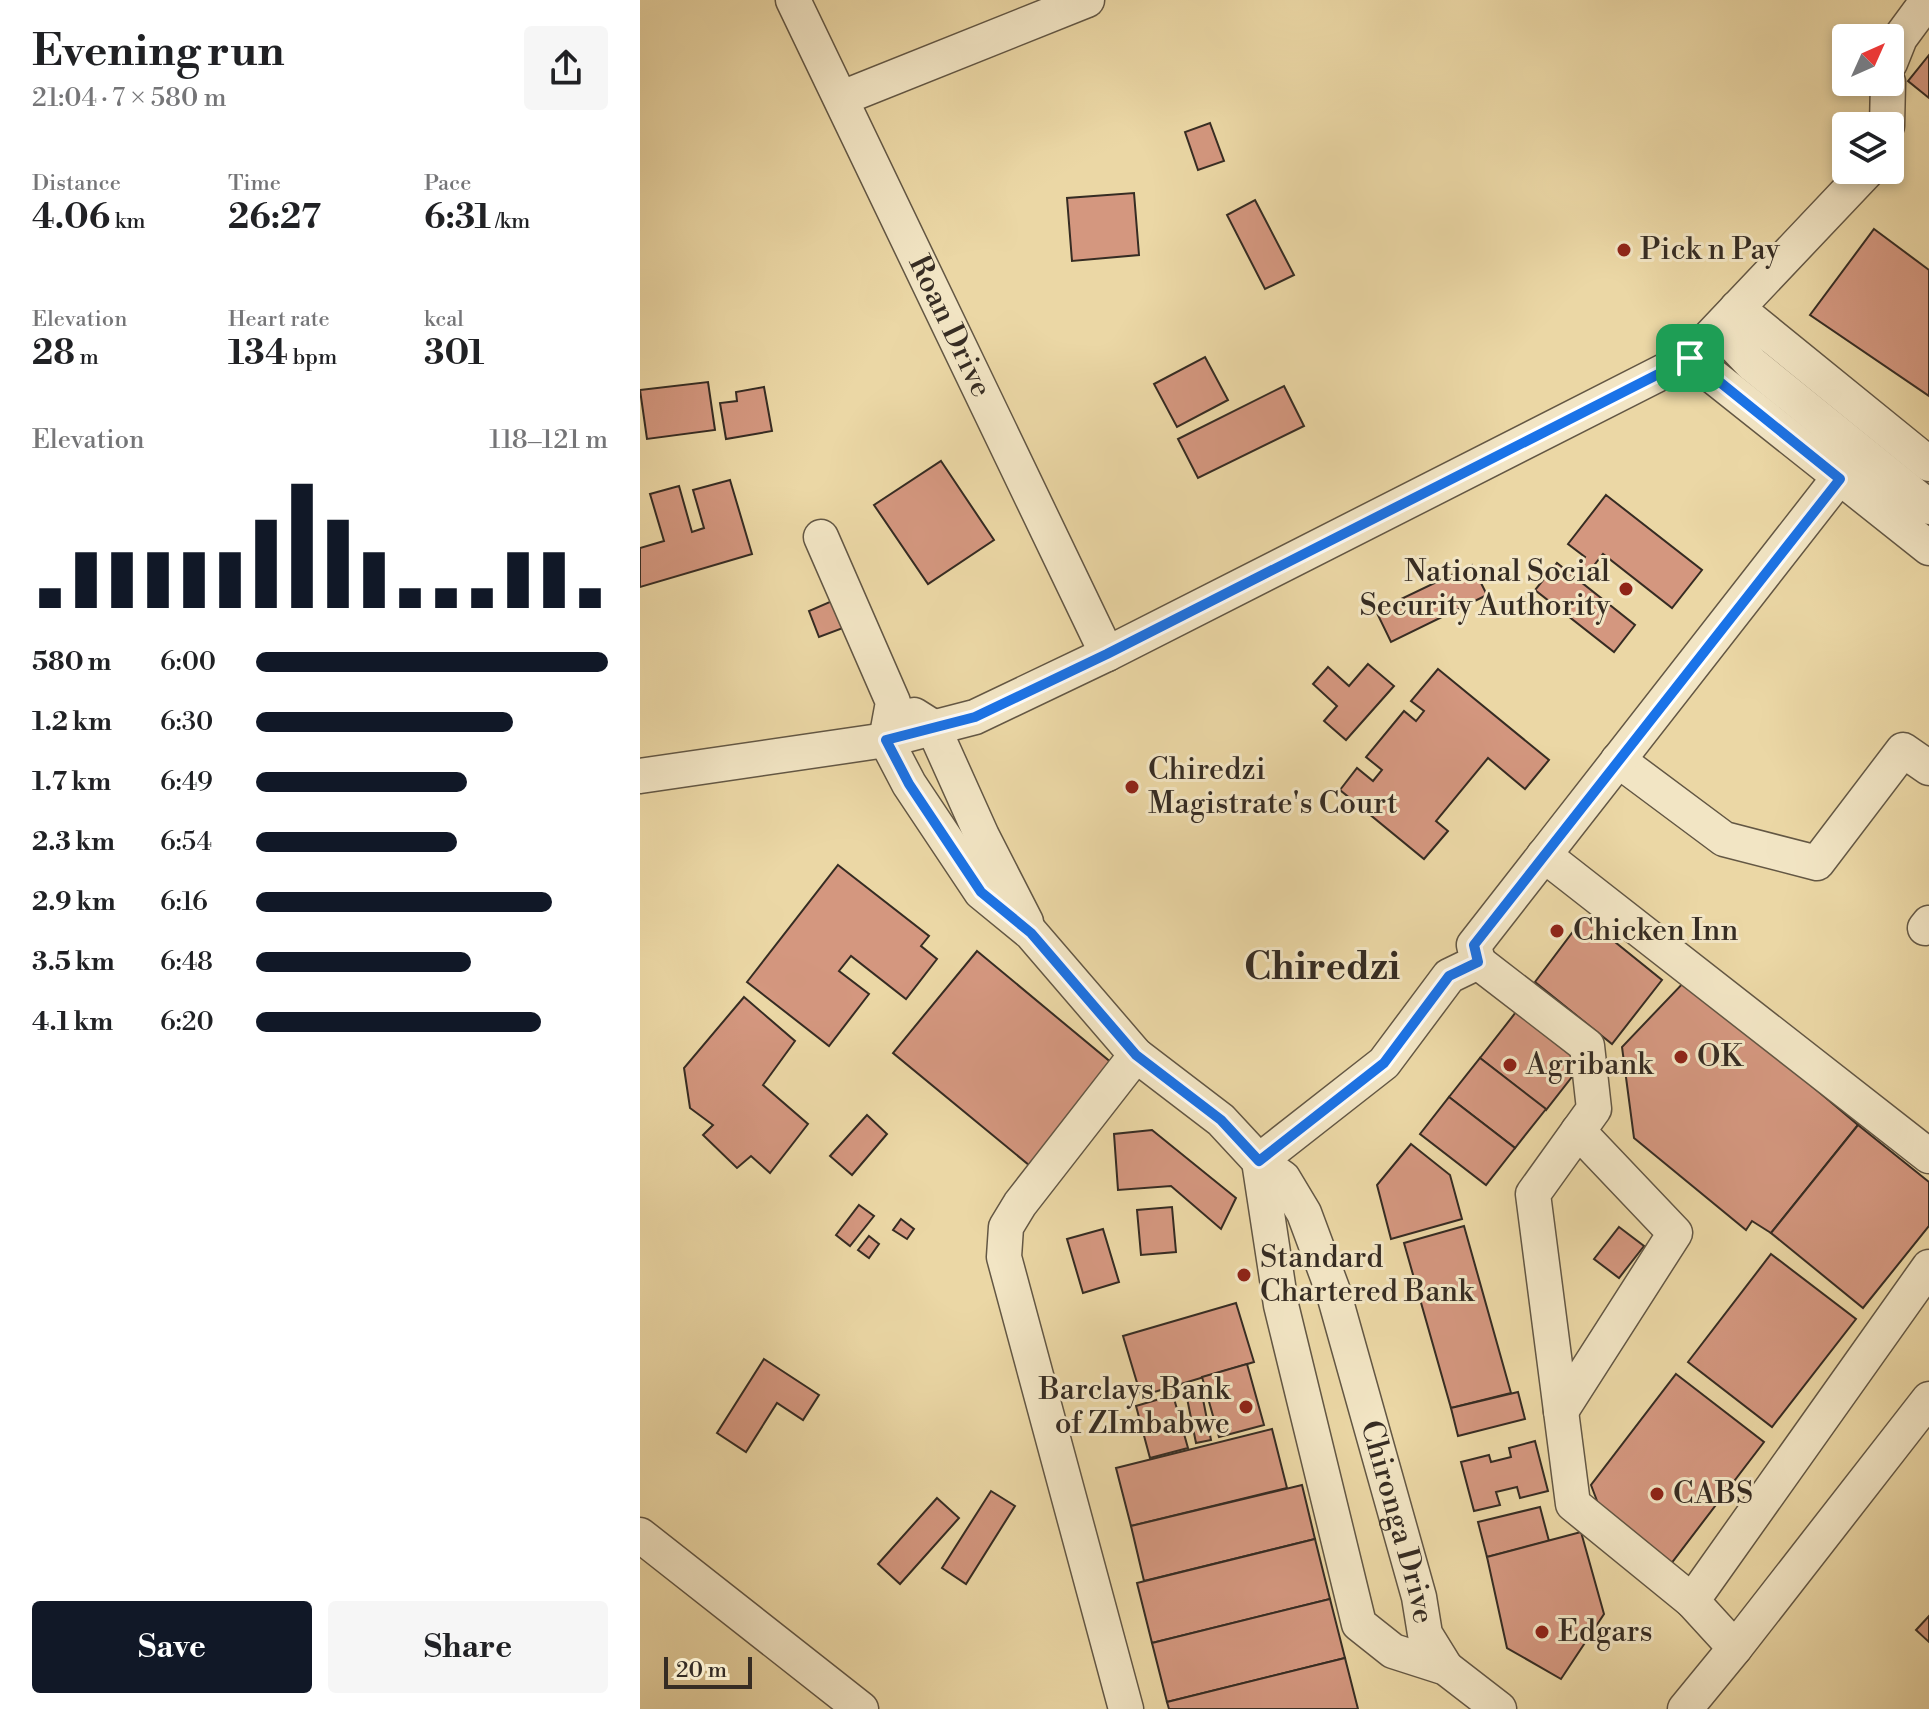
<!DOCTYPE html>
<meta charset="utf-8">
<style>
:root{--surface:#fff;--page:#f6f6f6;--text:#202124;--muted:#757577;--accent:#111827}
body{margin:0;font-family:"Libre Bodoni",serif;background:var(--page);color:var(--text);height:100vh;display:flex;flex-direction:column;font-size:30px;white-space:nowrap}
*{box-sizing:border-box;margin:0}
p{font-size:26px;color:var(--muted)}
.icon{flex:none;width:44px;height:44px;fill:none;stroke:currentColor;stroke-width:2;stroke-linecap:round;stroke-linejoin:round}
.map{position:relative;flex:1;overflow:hidden}
.drawer{display:flex;flex-direction:column;background:var(--surface);width:640px}
.drawer>*{flex:none}
.needle{width:52px;rotate:45deg}
.controls{position:absolute;left:1192px;top:24px;display:grid;gap:16px}
.controls a{display:grid;place-items:center;width:72px;height:72px;border-radius:8px;background:var(--surface);box-shadow:0 4px 12px #0003;font-size:40px}
.scale{position:absolute;left:24px;bottom:20px;width:88px;box-sizing:border-box;padding-left:8px;border:4px solid #362c23;border-top:0;font-size:22px;line-height:28px;white-space:nowrap;color:#362c23;-webkit-text-stroke:6px #f2e5c4;paint-order:stroke}
.pin{position:absolute;display:grid;place-items:center;width:68px;height:68px;color:#fff;margin:-34px;border-radius:16px;box-shadow:0 4px 12px #0006}
.round{display:grid;place-items:center;flex:none;width:84px;height:84px;border-radius:8px;background:var(--page)}
.head{display:flex;align-items:center;justify-content:space-between;height:136px;padding:0 32px}
h1{font-size:44px;font-weight:700;line-height:60px}
.metrics{display:grid;grid-template-columns:repeat(3,1fr);gap:12px;height:136px;padding:8px 32px}
.metrics div{display:grid;align-content:center}
.metrics b{font-size:34px;font-weight:700}
.metrics small{font-size:22px;font-weight:400}
.metrics p{font-size:22px}
.chart{height:224px;padding:16px 32px}
.chart p{display:flex;justify-content:space-between}
.chart svg{width:100%;height:144px;margin-top:8px;stroke:var(--accent);stroke-width:6}
.button{display:flex;gap:16px;margin-top:auto;padding:16px 32px}
.button a{flex:1;height:92px;border-radius:8px;background:var(--accent);color:#fff;font-size:32px;font-weight:700;line-height:92px;text-align:center}
.button a+a{background:var(--page);color:var(--text)}
ul{padding:0 32px;list-style:none;font-size:26px}
li{display:grid;grid-template-columns:128px 96px 1fr;align-items:center;height:60px}
li i{height:20px;border-radius:10px;background:var(--accent)}
main{display:flex;flex:1;min-height:0}
.map>svg:first-child{display:block}
.building{fill:#d4977f;stroke:#362c23;stroke-width:2}
.lines{fill:none;stroke-linecap:round;stroke-linejoin:round}
.minor-casing{stroke:#635744;stroke-width:37}
.minor{stroke:#f2e5c4;stroke-width:34}
.route-casing{stroke:#fff;stroke-width:16}
.route{stroke:#1a73e8;stroke-width:10}
.poi-dot{fill:#8f2418;stroke:#f2e5c4;stroke-width:3}
.labels{text-anchor:middle;dominant-baseline:central;stroke-width:6;stroke-linejoin:round;paint-order:stroke}
.poi-label{font-size:30px;fill:#362c23;stroke:#f2e5c4;text-anchor:start}
.street-label{font-size:30px;fill:#362c23;stroke:#f2e5c4}
.district-label{font-size:38px;font-weight:bold;fill:#362c23;stroke:#f2e5c4}
</style>
<main>
<section class="drawer">
<div class="head"><div><h1>Evening run</h1><p>21:04 · 7 × 580 m</p></div><a class="round"><svg class="icon" aria-label="share" viewBox="0 0 24 24"><path d="M12 15V3M7 8l5-5 5 5M5 13v7h14v-7"/></svg></a></div>
<div class="metrics">
<div><p>Distance</p><b>4.06<small> km</small></b></div>
<div><p>Time</p><b>26:27</b></div>
<div><p>Pace</p><b>6:31<small> /km</small></b></div>
</div>
<div class="metrics">
<div><p>Elevation</p><b>28<small> m</small></b></div>
<div><p>Heart rate</p><b>134<small> bpm</small></b></div>
<div><p>kcal</p><b>301</b></div>
</div>
<div class="chart"><p><span>Elevation</span>118–121 m</p>
<svg viewBox="0 0 160 44" preserveAspectRatio="none"><path d="M5 44V38M15 44V27M25 44V27M35 44V27M45 44V27M55 44V27M65 44V17M75 44V6M85 44V17M95 44V27M105 44V38M115 44V38M125 44V38M135 44V27M145 44V27M155 44V38"/></svg>
</div>
<ul>
<li><b>580 m</b>6:00<i style="width:100%"></i></li>
<li><b>1.2 km</b>6:30<i style="width:73%"></i></li>
<li><b>1.7 km</b>6:49<i style="width:60%"></i></li>
<li><b>2.3 km</b>6:54<i style="width:57%"></i></li>
<li><b>2.9 km</b>6:16<i style="width:84%"></i></li>
<li><b>3.5 km</b>6:48<i style="width:61%"></i></li>
<li><b>4.1 km</b>6:20<i style="width:81%"></i></li>
</ul>
<div class="button"><a>Save</a><a>Share</a></div>
</section>
<div class="map">
<svg width="1289" height="1709" viewBox="0 0 1289 1709">
<rect width="100%" height="100%" fill="#ebd7a5"/>
<filter id="stains"><feTurbulence type="fractalNoise" baseFrequency=".0025" numOctaves="4"/><feColorMatrix values="0 0 0 0 .2 0 0 0 0 .09 0 0 0 0 .02 0 0 0 .5 -.17"/></filter>
<radialGradient id="worn" r=".72"><stop offset=".6" stop-color="#630" stop-opacity="0"/><stop offset="1" stop-color="#630" stop-opacity=".3"/></radialGradient>
<g class="building">
<polygon points="1289,55 1289,98 1268,81"/>
<polygon points="570,123 584,161 558,170 545,132"/>
<polygon points="494,193 499,255 432,261 427,198"/>
<polygon points="615,200 654,275 625,289 587,215"/>
<polygon points="1234,229 1289,270 1289,396 1170,315"/>
<polygon points="565,357 588,400 537,427 514,384"/>
<polygon points="68,382 75,430 7,439 0,390"/>
<polygon points="644,386 664,426 558,478 538,439"/>
<polygon points="124,387 132,431 86,439 80,403 97,401 96,392"/>
<polygon points="301,461 354,540 288,584 234,505"/>
<polygon points="90,480 112,554 0,587 0,548 24,541 10,494 39,486 52,532 64,528 53,490"/>
<polygon points="966,495 1062,570 1032,608 963,554 941,582 995,625 974,652 895,590 917,563 932,575 945,557 928,544"/>
<polygon points="832,565 847,595 751,642 736,611"/>
<polygon points="192,601 203,628 179,637 169,611"/>
<polygon points="728,664 754,686 706,740 684,721 697,706 673,684 688,667 709,686"/>
<polygon points="798,669 909,760 885,789 848,758 796,821 808,831 784,859 700,790 717,768 733,781 742,770 726,757 764,711 776,721 784,711 771,701"/>
<polygon points="198,865 289,936 281,946 297,959 266,999 211,956 199,971 229,994 189,1046 107,982"/>
<polygon points="944,917 1022,980 972,1044 895,982"/>
<polygon points="337,951 479,1069 395,1170 253,1053"/>
<polygon points="1046,980 1218,1125 1131,1233 1112,1221 1106,1230 994,1138 982,1047"/>
<polygon points="104,997 155,1041 123,1085 168,1124 130,1173 111,1156 97,1168 63,1135 73,1125 50,1108 44,1068"/>
<polygon points="876,1012 942,1064 906,1110 840,1058"/>
<polygon points="840,1058 906,1109 875,1148 809,1097"/>
<polygon points="809,1097 875,1148 846,1185 780,1134"/>
<polygon points="227,1115 247,1134 212,1175 190,1156"/>
<polygon points="1218,1125 1289,1182 1289,1226 1223,1308 1131,1233"/>
<polygon points="512,1130 596,1198 581,1229 531,1186 478,1190 474,1134"/>
<polygon points="771,1144 810,1175 822,1219 751,1239 737,1185"/>
<polygon points="219,1205 234,1216 210,1246 196,1235"/>
<polygon points="532,1207 536,1252 501,1255 497,1210"/>
<polygon points="261,1219 274,1229 267,1239 253,1230"/>
<polygon points="824,1226 871,1393 811,1408 764,1243"/>
<polygon points="979,1227 1004,1246 979,1278 954,1259"/>
<polygon points="463,1229 479,1282 443,1293 427,1239"/>
<polygon points="229,1236 239,1244 229,1258 218,1250"/>
<polygon points="1131,1254 1216,1319 1132,1427 1048,1362"/>
<polygon points="596,1303 614,1362 501,1396 483,1336"/>
<polygon points="124,1359 179,1395 163,1420 137,1403 106,1452 77,1433"/>
<polygon points="607,1364 624,1425 579,1437 562,1377"/>
<polygon points="1036,1374 1124,1442 1027,1569 965,1522 951,1485"/>
<polygon points="561,1389 571,1440 556,1443 546,1393"/>
<polygon points="878,1392 885,1419 818,1436 811,1408"/>
<polygon points="533,1395 548,1448 510,1458 496,1406"/>
<polygon points="632,1429 647,1488 491,1526 476,1468"/>
<polygon points="895,1441 908,1491 880,1498 877,1487 856,1492 860,1505 834,1511 821,1462 849,1455 851,1462 871,1457 869,1448"/>
<polygon points="662,1485 675,1539 504,1581 491,1526"/>
<polygon points="351,1491 375,1506 326,1584 302,1568"/>
<polygon points="297,1498 319,1518 260,1584 238,1564"/>
<polygon points="900,1507 909,1541 847,1557 838,1522"/>
<polygon points="941,1532 964,1614 921,1679 867,1648 847,1557"/>
<polygon points="675,1539 690,1599 512,1643 497,1583"/>
<polygon points="690,1599 705,1658 527,1702 512,1643"/>
<polygon points="1289,1616 1289,1642 1276,1630"/>
<polygon points="705,1658 718,1709 529,1709 527,1702"/>
</g>
<g class="lines">
<g class="minor-casing">
<g id="minor">
<path id="s1" d="M153,0L467,654"/>
<polyline points="1250,63 1260,38 1288,0"/>
<polyline points="202,98 447,0"/>
<polyline points="1247,126 1248,82"/>
<polyline points="1097,308 1289,464"/>
<polyline points="1079,329 1112,364 1289,507"/>
<polyline points="1050,358 1289,548"/>
<path id="s2" d="M181,537L253,702L246,740L269,784L341,892L391,933L496,1055L581,1120L619,1161L643,1178L664,1213L693,1291L779,1597L785,1634L806,1668"/>
<polyline points="274,715 293,727 342,836 386,922"/>
<polyline points="978,760 1084,839 1177,863 1263,750 1289,768"/>
<polyline points="0,776 246,740 335,717 467,654 1050,358 1228,170"/>
<polyline points="904,855 1289,1156"/>
<polyline points="1285,928 1289,923"/>
<polyline points="838,962 947,1046 954,1109 893,1194 933,1504 1052,1601"/>
<polyline points="619,1161 744,1063 809,976 838,962 834,945 1219,452"/>
<polyline points="619,1161 641,1305 719,1624 753,1651 806,1668 859,1709"/>
<polyline points="921,1411 1035,1233 938,1131"/>
<polyline points="0,1535 221,1709"/>
<polyline points="1095,1648 1052,1601 1289,1267"/>
<polyline points="486,1709 364,1257 366,1227 380,1204 496,1055"/>
<polyline points="1045,1709 1095,1648 1289,1399"/>
</g>
</g>
<use href="#minor" class="minor"/>
</g>
<g class="lines">
<g class="route-casing">
<polygon id="route" points="1050,358 1200,479 834,945 838,962 809,976 744,1063 619,1161 581,1120 496,1055 391,933 341,892 269,784 246,740 335,717 467,654"/>
</g>
<use href="#route" class="route"/>
</g>
<g class="poi-dot">
<circle cx="984" cy="250" r="8"/>
<circle cx="986" cy="589" r="8"/>
<circle cx="492" cy="787" r="8"/>
<circle cx="917" cy="931" r="8"/>
<circle cx="1041" cy="1057" r="8"/>
<circle cx="870" cy="1065" r="8"/>
<circle cx="604" cy="1275" r="8"/>
<circle cx="606" cy="1407" r="8"/>
<circle cx="1017" cy="1494" r="8"/>
<circle cx="902" cy="1632" r="8"/>
</g>
<g class="labels">
<g class="poi-label">
<text x="1000" y="250">Pick n Pay</text>
<text x="970" y="572" text-anchor="end">National Social<tspan x="970" dy="34">Security Authority</tspan></text>
<text x="508" y="770">Chiredzi<tspan x="508" dy="34">Magistrate's Court</tspan></text>
<text x="933" y="931">Chicken Inn</text>
<text x="1057" y="1057">OK</text>
<text x="886" y="1065">Agribank</text>
<text x="620" y="1258">Standard<tspan x="620" dy="34">Chartered Bank</tspan></text>
<text x="590" y="1390" text-anchor="end">Barclays Bank<tspan x="590" dy="34">of ZImbabwe</tspan></text>
<text x="1033" y="1494">CABS</text>
<text x="918" y="1632">Edgars</text>
</g>
<g class="street-label">
<text stroke="none"><textPath href="#s1" startOffset="362">Roan Drive</textPath></text>
<text stroke="none"><textPath href="#s2" startOffset="1180">Chironga Drive</textPath></text>
</g>
<g class="district-label">
<text x="682" y="967">Chiredzi</text>
</g>
</g>
<rect width="100%" height="100%" filter="url(#stains)"/>
<rect width="100%" height="100%" fill="url(#worn)"/>
</svg>
<div class="controls">
<a><svg class="needle" viewBox="-14 -14 28 28"><path d="M0-13l5 13h-10z" fill="#e53935"/><path d="M0 13l5-13h-10z" fill="#757577"/></svg></a>
<a><svg class="icon" aria-label="layers" viewBox="0 0 24 24"><path d="M12 4l9 5-9 5-9-5zM3 14l9 5 9-5"/></svg></a>
</div>
<div class="scale">20 m</div>
<div class="pin" style="left:1050px;top:358px;background:#1e9e55"><svg class="icon" aria-label="arrive" viewBox="0 0 24 24"><path d="M6 21V4h12l-3 4 3 4H6"/></svg></div>
</div>
</main>
